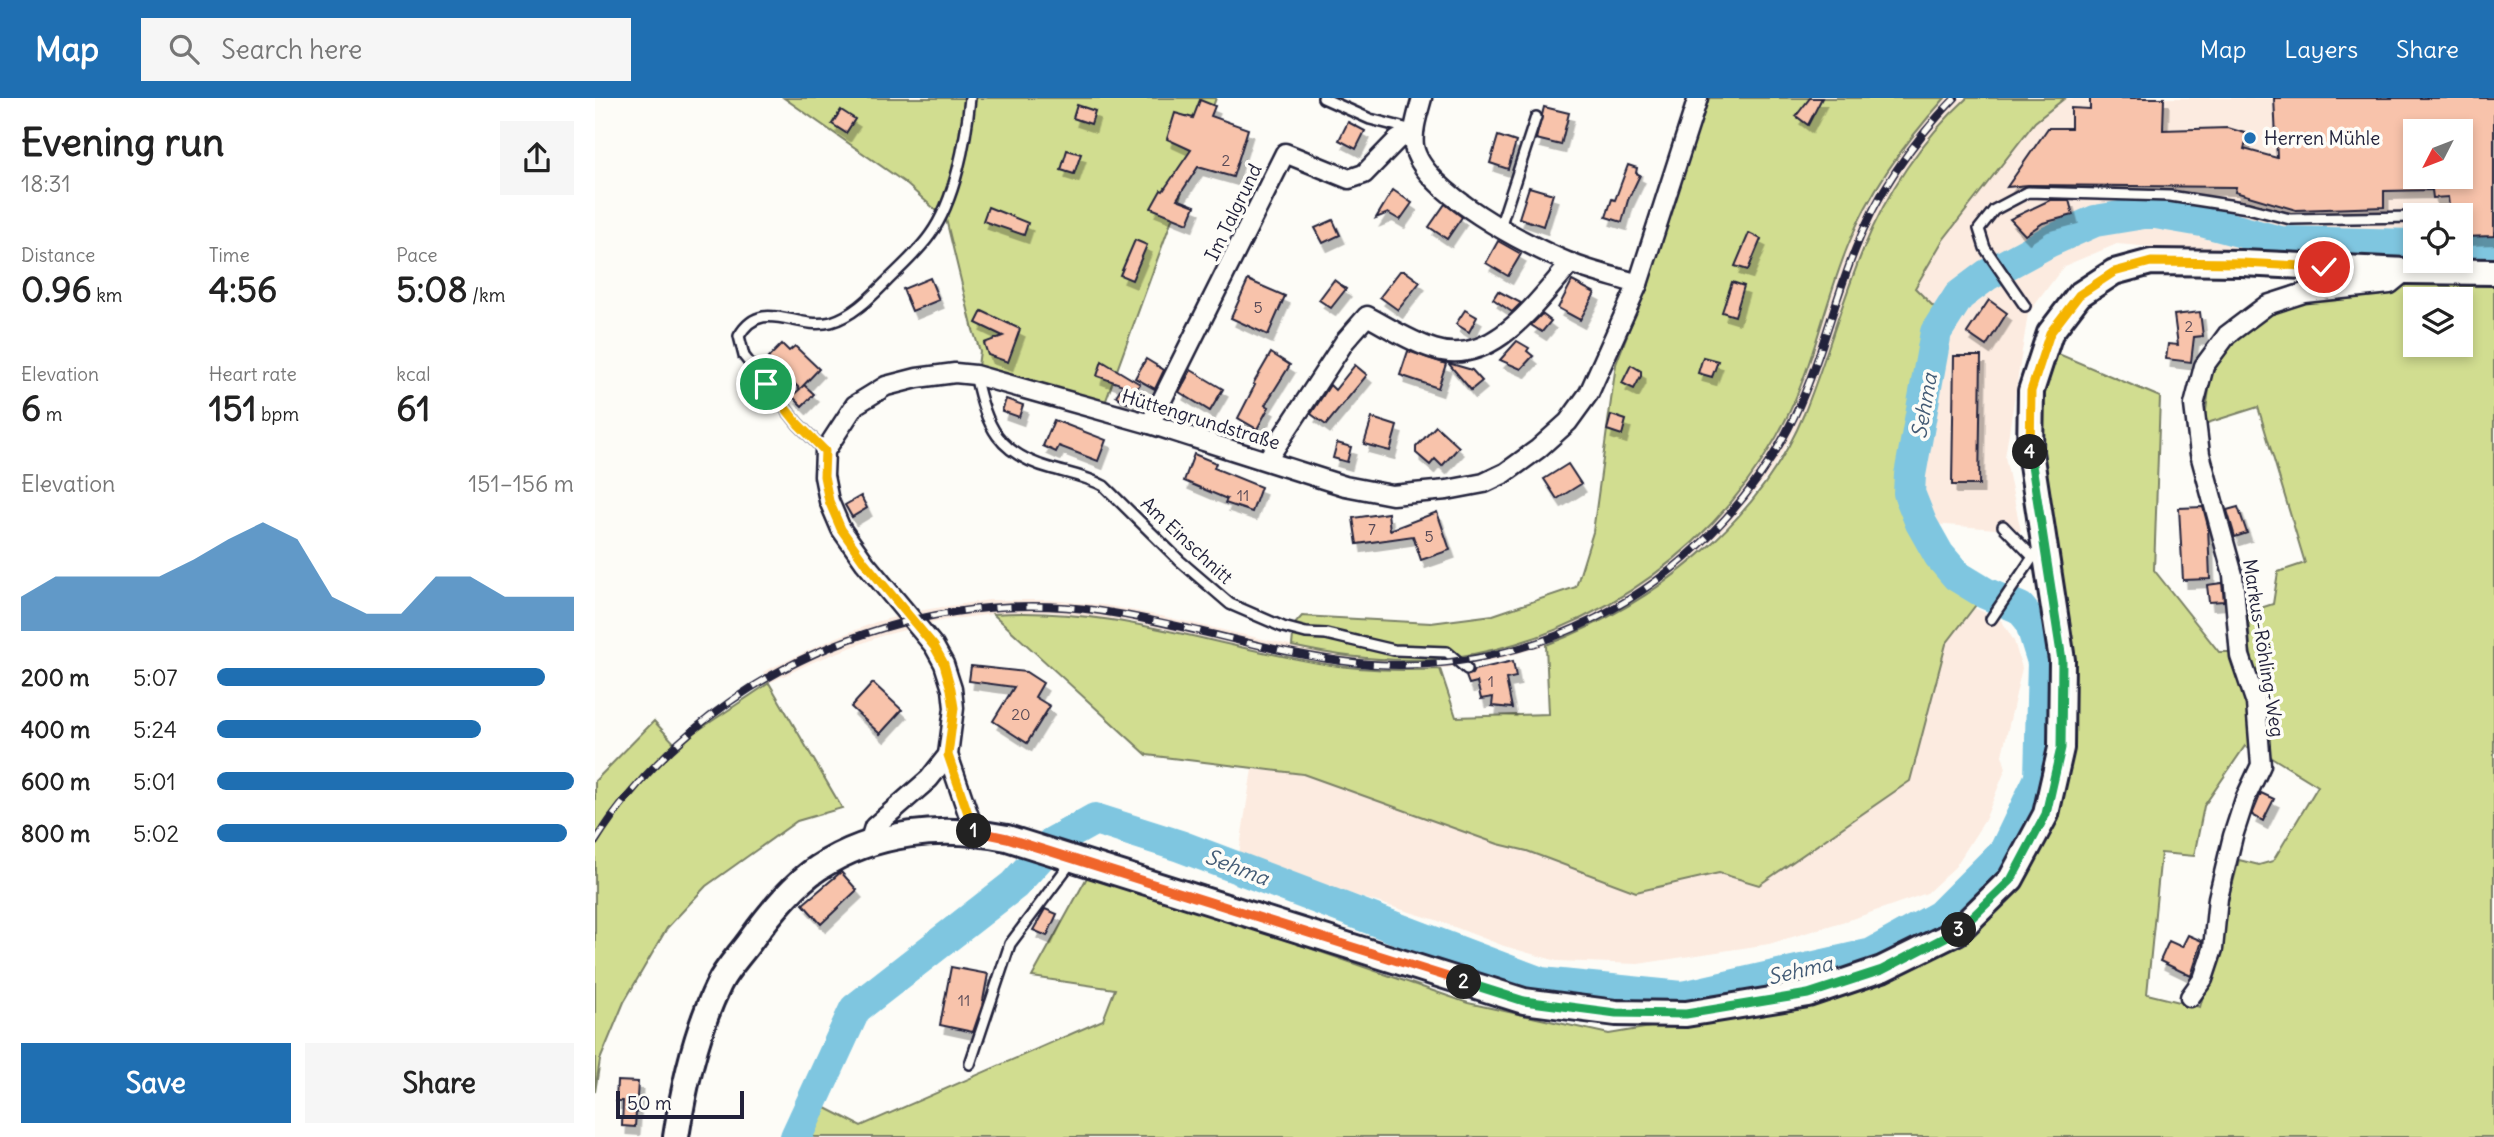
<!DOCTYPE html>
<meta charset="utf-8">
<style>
:root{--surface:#fff;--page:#f6f6f6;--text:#222;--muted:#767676;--accent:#1f6fb2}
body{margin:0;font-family:Delius,sans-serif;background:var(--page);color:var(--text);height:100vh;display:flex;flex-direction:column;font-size:26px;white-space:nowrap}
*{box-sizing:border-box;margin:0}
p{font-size:23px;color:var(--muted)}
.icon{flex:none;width:38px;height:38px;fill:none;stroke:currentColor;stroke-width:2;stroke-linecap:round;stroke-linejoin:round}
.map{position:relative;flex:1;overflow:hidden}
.sheet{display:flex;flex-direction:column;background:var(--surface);width:595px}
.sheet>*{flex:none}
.needle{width:46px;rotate:228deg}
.controls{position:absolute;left:1808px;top:21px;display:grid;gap:14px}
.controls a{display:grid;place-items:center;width:70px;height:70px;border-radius:0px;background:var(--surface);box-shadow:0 4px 10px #0003;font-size:35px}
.scale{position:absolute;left:21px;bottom:18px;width:128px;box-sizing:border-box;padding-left:7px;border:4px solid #22223b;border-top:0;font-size:19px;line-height:24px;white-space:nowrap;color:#22223b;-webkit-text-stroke:5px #fdfcf7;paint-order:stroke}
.pin{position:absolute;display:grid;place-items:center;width:60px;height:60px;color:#fff;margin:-30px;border:4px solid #fff;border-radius:50%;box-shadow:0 2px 7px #0007}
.km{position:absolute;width:35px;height:35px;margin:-18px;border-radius:50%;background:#222;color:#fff;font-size:19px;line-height:35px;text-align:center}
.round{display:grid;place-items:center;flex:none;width:74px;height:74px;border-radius:0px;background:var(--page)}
.overview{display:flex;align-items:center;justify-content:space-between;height:119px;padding:0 21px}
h1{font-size:38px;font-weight:700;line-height:52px}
.stats{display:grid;grid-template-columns:repeat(3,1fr);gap:10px;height:119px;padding:7px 21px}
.stats div{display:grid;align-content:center}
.stats b{font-size:35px;font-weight:700}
.stats small{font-size:19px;font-weight:400}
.stats p{font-size:19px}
.chart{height:196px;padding:14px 21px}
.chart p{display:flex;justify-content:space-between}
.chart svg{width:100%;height:126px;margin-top:7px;fill:var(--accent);opacity:.7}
.button{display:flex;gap:14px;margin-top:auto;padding:14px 21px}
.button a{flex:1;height:80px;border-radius:0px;background:var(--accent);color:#fff;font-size:28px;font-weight:700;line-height:80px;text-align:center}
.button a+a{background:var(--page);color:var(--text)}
ul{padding:0 21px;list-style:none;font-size:23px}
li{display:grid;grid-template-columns:112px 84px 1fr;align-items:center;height:52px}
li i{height:18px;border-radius:9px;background:var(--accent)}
header{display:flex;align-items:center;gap:42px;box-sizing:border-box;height:98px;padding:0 35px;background:var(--accent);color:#fff}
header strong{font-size:33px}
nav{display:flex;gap:38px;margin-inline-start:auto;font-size:24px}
.search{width:490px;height:63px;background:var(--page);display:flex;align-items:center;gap:18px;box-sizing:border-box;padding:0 24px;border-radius:0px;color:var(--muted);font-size:26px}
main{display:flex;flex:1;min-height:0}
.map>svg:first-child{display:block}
.built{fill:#fcebe0;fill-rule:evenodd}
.green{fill:#d1dd90;stroke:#7a8066;stroke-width:2;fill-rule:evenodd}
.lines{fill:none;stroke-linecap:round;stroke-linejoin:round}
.river{stroke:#7fc6e0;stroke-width:32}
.building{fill:#f8c3ab;stroke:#22223b;stroke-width:2;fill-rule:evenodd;filter:url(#shadow)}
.lane-casing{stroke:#22223b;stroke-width:14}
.street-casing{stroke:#22223b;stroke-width:23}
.secondary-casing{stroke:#22223b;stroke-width:30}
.lane{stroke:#fdfcf7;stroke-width:9}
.street{stroke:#fdfcf7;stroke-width:18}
.secondary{stroke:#fdfcf7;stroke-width:24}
.rail-casing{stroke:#22223b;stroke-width:8}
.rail{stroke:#fdfcf7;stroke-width:5;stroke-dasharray:16;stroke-linecap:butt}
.split-1-casing{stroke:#fff;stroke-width:14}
.split-2-casing{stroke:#fff;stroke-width:14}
.split-3-casing{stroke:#fff;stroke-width:14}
.split-4-casing{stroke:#fff;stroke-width:14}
.split-5-casing{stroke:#fff;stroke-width:14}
.split-1{stroke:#f5b400;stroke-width:9}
.split-2{stroke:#f0652b;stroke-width:9}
.split-3{stroke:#22a559;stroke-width:9}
.split-4{stroke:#22a559;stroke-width:9}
.split-5{stroke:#f5b400;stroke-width:9}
.poi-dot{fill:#1f6fb2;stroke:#fdfcf7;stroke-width:2.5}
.labels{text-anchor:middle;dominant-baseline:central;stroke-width:7;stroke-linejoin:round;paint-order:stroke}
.number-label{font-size:16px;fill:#584a57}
.poi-label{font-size:19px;fill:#22223b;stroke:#fdfcf7;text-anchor:start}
.street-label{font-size:19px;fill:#22223b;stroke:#fdfcf7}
.water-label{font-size:21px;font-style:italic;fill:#435b75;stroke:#fdfcf7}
</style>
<header>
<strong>Map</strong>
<div class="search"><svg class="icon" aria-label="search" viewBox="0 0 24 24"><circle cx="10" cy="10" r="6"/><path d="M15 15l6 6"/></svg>Search here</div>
<nav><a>Map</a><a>Layers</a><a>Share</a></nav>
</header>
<main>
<section class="sheet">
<div class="overview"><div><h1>Evening run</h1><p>18:31</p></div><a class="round"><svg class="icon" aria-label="share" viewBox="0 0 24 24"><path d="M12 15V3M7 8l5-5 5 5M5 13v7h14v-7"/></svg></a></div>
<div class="stats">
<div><p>Distance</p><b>0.96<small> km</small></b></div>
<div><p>Time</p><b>4:56</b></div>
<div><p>Pace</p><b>5:08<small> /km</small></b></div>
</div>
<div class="stats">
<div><p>Elevation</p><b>6<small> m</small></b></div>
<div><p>Heart rate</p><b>151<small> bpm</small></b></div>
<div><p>kcal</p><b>61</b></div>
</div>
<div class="chart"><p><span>Elevation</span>151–156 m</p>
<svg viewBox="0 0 160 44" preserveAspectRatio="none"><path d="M0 44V32L10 25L20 25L30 25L40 25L50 19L60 12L70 6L80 12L90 32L100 38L110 38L120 25L130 25L140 32L150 32L160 32V44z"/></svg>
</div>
<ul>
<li><b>200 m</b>5:07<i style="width:92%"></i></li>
<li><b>400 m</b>5:24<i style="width:74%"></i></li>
<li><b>600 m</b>5:01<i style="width:100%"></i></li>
<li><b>800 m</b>5:02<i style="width:98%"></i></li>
</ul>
<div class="button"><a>Save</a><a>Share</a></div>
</section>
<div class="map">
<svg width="1899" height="1039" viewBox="0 0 1899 1039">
<defs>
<filter id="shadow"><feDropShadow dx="4.5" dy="8" stdDeviation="0" flood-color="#0004"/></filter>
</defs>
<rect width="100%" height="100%" fill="#fdfcf7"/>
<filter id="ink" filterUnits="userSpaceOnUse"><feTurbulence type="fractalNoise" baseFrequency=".0143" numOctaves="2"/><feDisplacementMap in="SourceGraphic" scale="14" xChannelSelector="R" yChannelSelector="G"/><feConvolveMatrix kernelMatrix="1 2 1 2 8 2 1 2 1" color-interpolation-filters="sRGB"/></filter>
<g filter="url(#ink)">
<g class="built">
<polygon points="1350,0 1372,0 1323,54 1292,101 1268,151 1208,319 1176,374 1134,426 1084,474 1032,510 1005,525 951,547 901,562 845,571 807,572 724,565 534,523 455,514 398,516 350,522 286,538 218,564 174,585 168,574 240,540 281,524 322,513 394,502 454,502 509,507 566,518 725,554 806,562 861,559 898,551 948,537 999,515 1076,464 1101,442 1147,392 1164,367 1195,312 1224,235 1254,144 1267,117 1311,45"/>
<path d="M1470,0H1899V165L1771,167L1522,146L1469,168L1433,216L1410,359L1426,433L1326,425L1314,395L1320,190L1348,142L1440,24ZM1820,33H1866V79H1820ZM1820,117H1866V163H1820Z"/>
<polygon points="1380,510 1407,523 1419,543 1427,570 1407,657 1411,670 1390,722 1360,769 1332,795 1263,819 1174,846 1043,866 962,863 909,848 841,822 643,762 657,671 708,676 903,746 932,753 1041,794 1124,775 1164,787 1315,683 1351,546"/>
</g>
<g class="green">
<polygon points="189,0 621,0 510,305 383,268 385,253 378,232 351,121 309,84"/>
<path d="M1112,0H1350C1311,43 1276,90 1254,145C1231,201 1220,260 1194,315C1132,444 1002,539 860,559C806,566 750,560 697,548L699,527L707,518L836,525L898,517L981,489L998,434L1021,266L1049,193Z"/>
<path d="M1372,0H1470L1440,24L1348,142L1320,190L1351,221L1315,377L1314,395L1326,425L1344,457L1362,478L1390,495L1351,546L1315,683L1164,787L1124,775L1041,794L932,753L903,746L708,676L552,657L398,516C512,508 612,546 723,565C763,572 804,573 845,571L861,619L954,616L951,547C1059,506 1163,426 1209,316C1231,262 1246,206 1268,152C1291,95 1327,41 1372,0Z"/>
<path d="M1816,181L1899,182V1039H214L227,1008L266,1028L508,922L520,891L437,879L495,774L873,905L1014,936L1234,899L1321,868L1367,837L1426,784L1475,657L1448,410L1446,292L1459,254L1565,299L1559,472L1624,554H1638L1656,609V652L1650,648L1609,708L1599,758L1566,755L1552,896L1605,909L1644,762L1664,767L1678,763L1723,688L1673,657L1655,551L1653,514L1678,506L1683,474L1710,465L1663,309L1609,326L1616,278L1634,245L1676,211ZM1820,201H1866V247H1820Z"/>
<polygon points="174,585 247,710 202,723 111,788 72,830 29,904 5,962 0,994 0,683 59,623 81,647"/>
</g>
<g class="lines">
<g class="river">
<polyline points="1866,149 1899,150"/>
<polyline points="201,1039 260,911 419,787 457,745 500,721 585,748 946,885 1087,899 1277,856 1345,818 1410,753 1445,680 1448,564 1435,522 1425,510 1390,495 1362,478 1344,457 1326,425 1314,395 1315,377 1341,234 1364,198 1392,177 1453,144 1500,123 1555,114 1607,123 1685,144 1820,147"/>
</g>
</g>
<g class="building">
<polygon points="1215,0 1227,0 1213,27 1201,18"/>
<path d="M1495,0H1569L1568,32L1633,30L1653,36L1649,51L1682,60L1679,0H1899V138L1866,139V117H1855L1853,99L1838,100L1837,92L1789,93V109L1701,112L1640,94L1641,89L1433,87L1412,89L1453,30H1476V10L1495,11ZM1820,33H1866V79H1820Z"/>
<polygon points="605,2 620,8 616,18 653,31 638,79 603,69 582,101 600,108 593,125 556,110 566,92 568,93 596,52 572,41 580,15 598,20"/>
<polygon points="482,7 500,13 496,26 478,20"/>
<polygon points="949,9 974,15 966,47 941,41"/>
<polygon points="246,12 260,21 251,35 237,26"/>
<polygon points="753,24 770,33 761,51 744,42"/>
<polygon points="903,38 921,44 913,71 895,65"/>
<polygon points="472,52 486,56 479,76 466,72"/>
<polygon points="1033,67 1042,70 1041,75 1045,77 1033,102 1027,124 1011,119 1017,101 1020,102"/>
<polygon points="934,89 958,96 948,128 924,120"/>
<polygon points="798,92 817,105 805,122 793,115 781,120"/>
<polygon points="1455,102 1474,102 1478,117 1448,125 1430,137 1415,121"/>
<polygon points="850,106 867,119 852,141 834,129"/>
<polygon points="393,109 433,125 429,137 388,123"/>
<polygon points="738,122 745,137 728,145 720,130"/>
<polygon points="1154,135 1166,141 1153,172 1140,168"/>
<polygon points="540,142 552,147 537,182 525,177"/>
<polygon points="903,143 926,156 913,178 891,165"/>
<polygon points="805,173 810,173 825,184 803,212 785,199"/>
<polygon points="335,180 344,202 317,213 308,191"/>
<polygon points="653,182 690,198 673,237 636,220"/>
<polygon points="739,182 751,191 736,210 724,202"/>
<polygon points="977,183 1000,195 985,222 963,210"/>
<polygon points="1137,184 1149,188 1140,218 1127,214"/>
<polygon points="903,193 926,205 917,214 898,201"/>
<polygon points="1394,202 1412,215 1391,248 1372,235"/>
<polygon points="870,212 882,219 874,234 861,226"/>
<polygon points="387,213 425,231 413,264 393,257 389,245 408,238 381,225"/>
<polygon points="1605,214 1608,238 1599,239 1596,264 1571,261 1573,246 1583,247 1579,217"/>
<polygon points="947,216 956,223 947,234 936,227"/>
<polygon points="922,243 934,250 932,253 938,258 926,271 905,262"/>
<polygon points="187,246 194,253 200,248 224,271 206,290 209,287 219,296 207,308 197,298 205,291 173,260"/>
<polygon points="813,253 851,266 843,290 805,277"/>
<polygon points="676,255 695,267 670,307 674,309 662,331 643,320 660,287 658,286"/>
<polygon points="1359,258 1386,258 1384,387 1357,387"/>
<polygon points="1108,259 1123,263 1117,279 1103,275"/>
<polygon points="551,261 569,272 560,291 540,280"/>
<polygon points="507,263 545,286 532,305 521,298 528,287 502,278"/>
<polygon points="853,265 877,272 887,283 876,292"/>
<polygon points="760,267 772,277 731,327 716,316 735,287 740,292"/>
<polygon points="1036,267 1046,273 1046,278 1039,291 1027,285"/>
<polygon points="596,272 628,291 615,313 584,294"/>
<polygon points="411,301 428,307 424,319 407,313"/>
<polygon points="1016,317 1031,322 1027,337 1012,332"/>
<polygon points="777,320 802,328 795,353 769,346"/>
<polygon points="459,322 511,342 503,363 464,348 461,354 448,348"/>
<polygon points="841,328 864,349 847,368 840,361 835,367 821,355 821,349"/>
<polygon points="742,345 756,349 752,364 738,360"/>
<polygon points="599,356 621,365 619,370 666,389 657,414 630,405 632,401 589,383"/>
<polygon points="973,366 986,386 962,401 949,381"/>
<polygon points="266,398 272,410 257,419 250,407"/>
<polygon points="1608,409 1613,428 1615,481 1588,482 1584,410"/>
<polygon points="1643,409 1652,435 1640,439 1632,412"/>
<polygon points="842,414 855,452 826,462 818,438 762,446 758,420 793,415 795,432"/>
<polygon points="1627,485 1629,503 1614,504 1612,487"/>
<polygon points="918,563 921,579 911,581 917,610 897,608 898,599 886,601 882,584 874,586 871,578 877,576 879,572"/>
<polygon points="376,568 431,574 448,585 440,599 455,608 432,645 398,623 419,589 374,583"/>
<polygon points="278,585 307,612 285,636 256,609"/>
<polygon points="1666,695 1679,701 1668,723 1657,717"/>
<polygon points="246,774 262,792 226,826 208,806"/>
<polygon points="450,811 462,816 452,838 438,832"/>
<polygon points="1593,837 1607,843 1596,878 1565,863 1574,843 1587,849"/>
<polygon points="356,869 393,876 387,908 378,934 345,927"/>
<polygon points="22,983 43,984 40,1029 27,1028 28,1003 21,1003"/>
</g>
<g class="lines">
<g class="lane-casing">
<g id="lane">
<polyline points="728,0 775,21 814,31"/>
<polyline points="905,129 941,19"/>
<polyline points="1430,208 1390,150 1384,131 1399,112 1433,94 1575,98 1653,110 1695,121 1820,119"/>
<path d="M380,277C392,329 402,356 458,371C476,376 493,379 509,388L585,463L635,506L688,529L711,535L731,536L799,552L852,554L872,571"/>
<path d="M230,353L203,326L149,258L144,238C167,198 201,233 236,224C258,218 276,199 291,184C306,169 323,154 335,137C360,103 371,42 375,0"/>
<polyline points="1408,428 1438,459 1441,459"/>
<polyline points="1396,521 1438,459"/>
<polyline points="375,966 415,846 477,763"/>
</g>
</g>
<g class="street-casing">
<g id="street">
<path d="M827,0C823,15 817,32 819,48C826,93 935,149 975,165C997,174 1021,179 1043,186"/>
<polyline points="555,326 690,55 754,81 769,76 802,42 819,32"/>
<path d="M672,362L750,243L772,218C793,229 816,244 839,251C898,270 942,203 976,165"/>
<polyline points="379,733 353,657 359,610 357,591 349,566 339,548 270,465 246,431 234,403 229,378 230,353 260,307 291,288 322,280 360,275 380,277 555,326 750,388 797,397 852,392 889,385 910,375 943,351 973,324 994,295 1043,186 1103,0"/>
<polyline points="274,745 279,729 334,681 353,657"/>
<polyline points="1595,899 1608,881 1618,851 1623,800 1638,738 1650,701 1666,667 1661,605 1645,558 1638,477 1605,356 1599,307 1609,268 1632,237 1672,207 1709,195 1795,186 1811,173"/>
</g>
</g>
<g class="secondary-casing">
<path id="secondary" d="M81,1039C89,987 101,933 124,886C131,871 145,857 155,843C173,818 197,787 223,770C280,733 348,727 412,740L929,903L1021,915L1091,916L1213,896L1287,871L1362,834L1416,781L1451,716L1466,650L1467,562L1435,354L1436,293L1455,235L1484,197L1519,174L1556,164L1647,165L1811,173L1899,174"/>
</g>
<use href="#lane" class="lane"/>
<use href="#street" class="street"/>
<use href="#secondary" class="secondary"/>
<g class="rail-casing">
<path id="rail" d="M0,744C105,578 311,485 506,513C587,525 665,552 746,563C833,575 922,560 1001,520C1086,476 1159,404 1200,317C1225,264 1238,207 1260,152C1282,95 1317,44 1360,0"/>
</g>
<use href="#rail" class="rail"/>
</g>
</g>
<g class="lines" filter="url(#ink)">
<g class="split-1-casing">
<polyline id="split-1" points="171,286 203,326 230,353 229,378 234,403 246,431 270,465 339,548 349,566 356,591 359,610 353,657 379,733"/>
</g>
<g class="split-2-casing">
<polyline id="split-2" points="379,733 412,740 869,884"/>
</g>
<g class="split-3-casing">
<polyline id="split-3" points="869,884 929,903 1021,915 1091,916 1213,896 1287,872 1364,832"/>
</g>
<g class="split-4-casing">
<polyline id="split-4" points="1364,832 1416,782 1451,716 1466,650 1467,562 1435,354"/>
</g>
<g class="split-5-casing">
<polyline id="split-5" points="1435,354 1436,293 1455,235 1484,197 1519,174 1556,164 1647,165 1729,169"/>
</g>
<use href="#split-1" class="split-1"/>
<use href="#split-2" class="split-2"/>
<use href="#split-3" class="split-3"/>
<use href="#split-4" class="split-4"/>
<use href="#split-5" class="split-5"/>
</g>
<circle class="poi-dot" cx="1655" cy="40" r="7"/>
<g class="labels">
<g class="number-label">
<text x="631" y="62">2</text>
<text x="663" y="209">5</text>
<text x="1594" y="228">2</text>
<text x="648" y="397">11</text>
<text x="777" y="431">7</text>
<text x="834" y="438">5</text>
<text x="896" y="583">1</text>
<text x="426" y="616">20</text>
<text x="369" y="902">11</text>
</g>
<g class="poi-label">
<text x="1669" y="40">Herren Mühle</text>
</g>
<g class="street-label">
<text transform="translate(638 114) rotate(-64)">Im Talgrund</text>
<text transform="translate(606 321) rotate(17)">Hüttengrundstraße</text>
<text transform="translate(592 442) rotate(43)">Am Einschnitt</text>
<text transform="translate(1669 550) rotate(81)">Markus-Röhling-Weg</text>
</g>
<g class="water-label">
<text transform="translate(1329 308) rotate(-80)">Sehma</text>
<text transform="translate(642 769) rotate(21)">Sehma</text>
<text transform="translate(1205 872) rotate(-13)">Sehma</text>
</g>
</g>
</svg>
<div class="controls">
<a><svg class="needle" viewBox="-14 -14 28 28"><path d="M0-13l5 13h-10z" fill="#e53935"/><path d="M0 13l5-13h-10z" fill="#767676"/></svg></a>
<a><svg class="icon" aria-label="locate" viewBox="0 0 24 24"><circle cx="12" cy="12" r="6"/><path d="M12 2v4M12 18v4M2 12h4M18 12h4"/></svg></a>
<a><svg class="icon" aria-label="layers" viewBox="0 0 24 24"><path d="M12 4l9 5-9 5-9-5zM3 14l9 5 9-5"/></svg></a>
</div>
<div class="scale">50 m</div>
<div class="pin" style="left:171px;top:286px;background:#1e9e55"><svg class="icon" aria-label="arrive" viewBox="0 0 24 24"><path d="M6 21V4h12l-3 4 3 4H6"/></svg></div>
<div class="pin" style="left:1729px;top:169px;background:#d93025"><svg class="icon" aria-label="check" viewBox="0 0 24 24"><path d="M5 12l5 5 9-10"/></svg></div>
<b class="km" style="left:379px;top:733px">1</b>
<b class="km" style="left:869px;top:884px">2</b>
<b class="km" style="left:1364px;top:832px">3</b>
<b class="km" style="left:1435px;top:354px">4</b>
</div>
</main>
